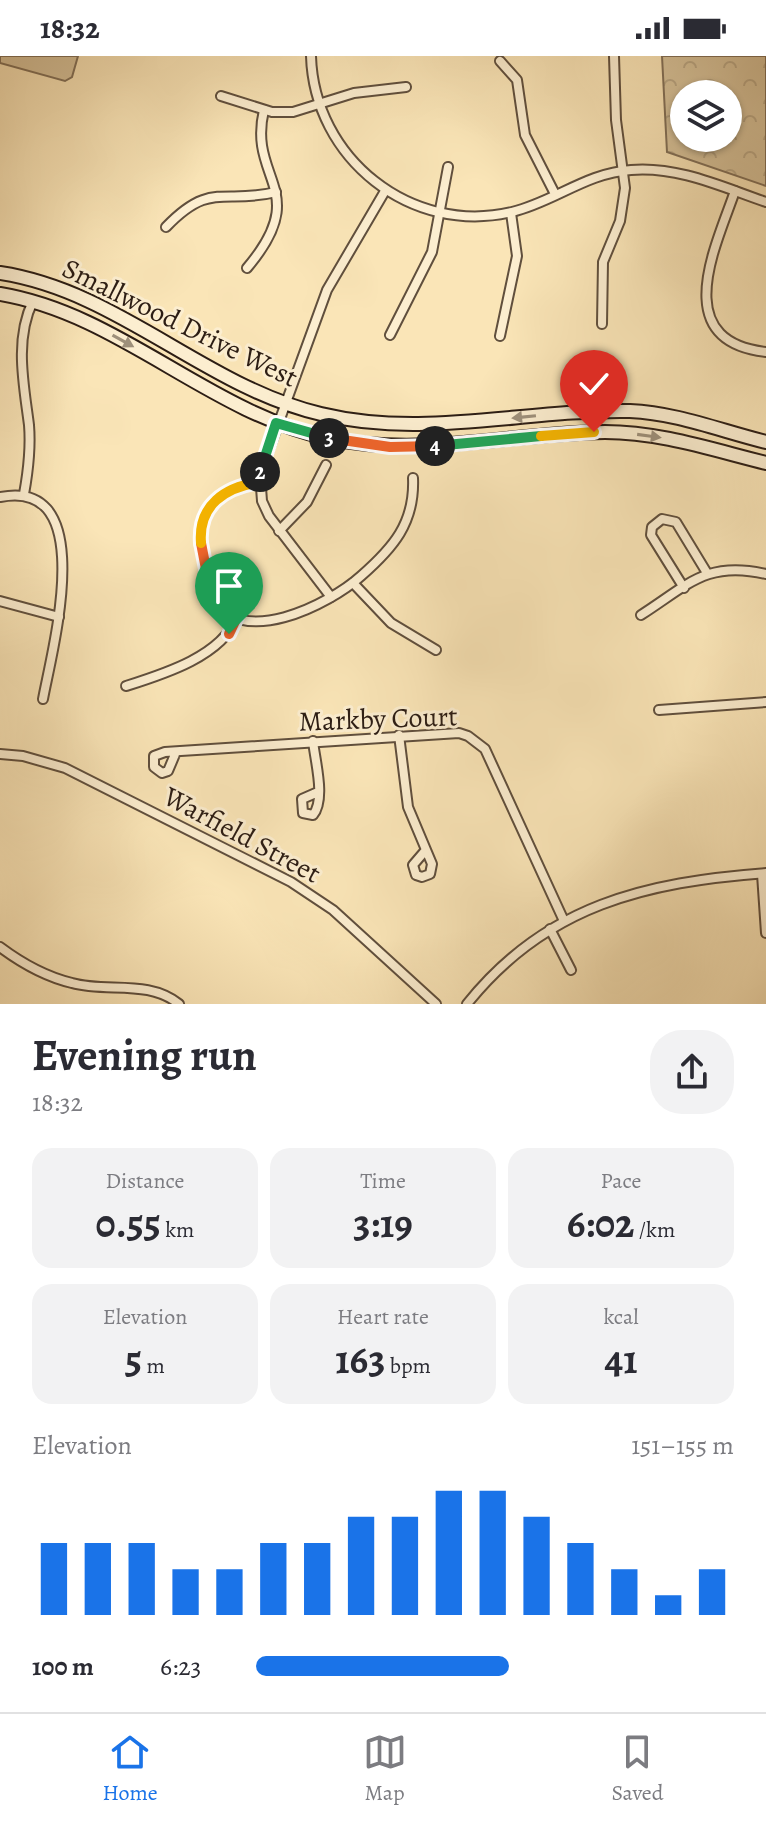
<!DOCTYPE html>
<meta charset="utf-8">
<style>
:root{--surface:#fff;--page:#f2f2f3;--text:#2b2b33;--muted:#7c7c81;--line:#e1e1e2;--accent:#1a73e8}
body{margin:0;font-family:Alegreya,serif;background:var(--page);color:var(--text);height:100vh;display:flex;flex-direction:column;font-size:30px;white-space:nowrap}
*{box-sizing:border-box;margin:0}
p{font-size:26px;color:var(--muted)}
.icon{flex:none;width:44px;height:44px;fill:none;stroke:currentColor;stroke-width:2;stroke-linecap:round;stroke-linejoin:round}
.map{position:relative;height:948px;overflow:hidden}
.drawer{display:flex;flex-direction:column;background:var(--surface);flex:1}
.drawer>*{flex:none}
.controls{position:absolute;left:670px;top:24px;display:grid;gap:16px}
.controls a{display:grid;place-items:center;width:72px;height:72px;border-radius:50%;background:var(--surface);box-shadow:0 2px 6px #0004;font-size:40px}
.pin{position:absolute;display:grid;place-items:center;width:68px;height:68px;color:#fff;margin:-82px -34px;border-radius:50% 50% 50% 0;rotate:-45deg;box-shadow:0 0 8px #0007}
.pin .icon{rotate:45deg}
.km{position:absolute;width:40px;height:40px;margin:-20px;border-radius:50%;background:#222;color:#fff;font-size:22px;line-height:40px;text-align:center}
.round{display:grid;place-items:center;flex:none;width:84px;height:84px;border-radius:32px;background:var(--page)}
.head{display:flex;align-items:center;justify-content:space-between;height:136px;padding:0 32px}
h1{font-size:44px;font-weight:600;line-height:60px}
.stats{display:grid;grid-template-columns:repeat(3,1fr);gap:12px;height:136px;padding:8px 32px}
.stats div{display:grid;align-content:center;border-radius:20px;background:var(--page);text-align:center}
.stats b{font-size:40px;font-weight:600}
.stats small{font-size:22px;font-weight:400}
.stats p{font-size:22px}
.chart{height:224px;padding:16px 32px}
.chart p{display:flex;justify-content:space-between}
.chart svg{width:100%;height:144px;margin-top:8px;stroke:var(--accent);stroke-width:6}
ul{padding:0 32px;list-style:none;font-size:26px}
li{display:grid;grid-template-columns:128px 96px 1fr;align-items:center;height:60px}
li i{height:20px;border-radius:10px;background:var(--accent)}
.status{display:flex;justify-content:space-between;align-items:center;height:56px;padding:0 40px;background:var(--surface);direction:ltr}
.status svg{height:22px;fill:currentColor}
.tab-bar{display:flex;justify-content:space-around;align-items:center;height:112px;border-top:2px solid var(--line);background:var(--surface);font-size:22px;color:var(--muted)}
.tab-bar a{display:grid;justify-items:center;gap:4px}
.tab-bar .on{color:var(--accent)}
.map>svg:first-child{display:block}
.park{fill:url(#park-crowns);stroke:#827058;stroke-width:2;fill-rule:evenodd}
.garden{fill:#d7c39b;stroke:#827058;stroke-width:2}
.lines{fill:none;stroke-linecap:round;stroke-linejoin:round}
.street-casing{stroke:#604f3d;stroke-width:12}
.secondary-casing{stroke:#2c1d14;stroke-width:16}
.street{stroke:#fceed0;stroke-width:8}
.secondary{stroke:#fceed0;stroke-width:12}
.oneway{fill:#9e907b}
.split-1-casing{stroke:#fff;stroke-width:16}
.split-2-casing{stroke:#fff;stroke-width:16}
.split-3-casing{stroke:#fff;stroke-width:16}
.split-4-casing{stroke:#fff;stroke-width:16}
.split-5-casing{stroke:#fff;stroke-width:16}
.split-6-casing{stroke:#fff;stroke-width:16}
.split-1{stroke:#f0652b;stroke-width:10}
.split-2{stroke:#f5b400;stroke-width:10}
.split-3{stroke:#22a559;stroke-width:10}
.split-4{stroke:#f0652b;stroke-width:10}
.split-5{stroke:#22a559;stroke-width:10}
.split-6{stroke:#f5b400;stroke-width:10}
.labels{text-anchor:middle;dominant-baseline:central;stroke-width:6;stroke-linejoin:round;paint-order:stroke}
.street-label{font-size:28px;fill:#2c1d14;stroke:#fceed0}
</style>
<div class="status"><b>18:32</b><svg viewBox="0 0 49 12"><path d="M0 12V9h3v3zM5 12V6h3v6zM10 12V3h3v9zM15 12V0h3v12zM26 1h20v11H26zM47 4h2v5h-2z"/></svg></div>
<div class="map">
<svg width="766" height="948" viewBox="0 0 766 948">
<defs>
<pattern id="park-crowns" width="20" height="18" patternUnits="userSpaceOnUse" patternTransform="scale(2)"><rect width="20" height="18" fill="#d7c39b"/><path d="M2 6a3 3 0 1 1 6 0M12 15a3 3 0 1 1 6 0" fill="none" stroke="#b9a785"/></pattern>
</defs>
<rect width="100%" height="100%" fill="#fae5b7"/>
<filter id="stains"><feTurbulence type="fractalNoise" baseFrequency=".0025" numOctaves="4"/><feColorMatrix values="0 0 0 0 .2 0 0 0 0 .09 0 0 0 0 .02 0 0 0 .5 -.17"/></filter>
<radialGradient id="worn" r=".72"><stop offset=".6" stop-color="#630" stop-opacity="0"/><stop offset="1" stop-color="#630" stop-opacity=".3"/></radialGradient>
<path class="park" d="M662,0H766V130L667,96ZM684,38H728V82H684Z"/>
<polygon class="garden" points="0,0 78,0 72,21 65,25 0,7"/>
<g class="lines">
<g class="street-casing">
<g id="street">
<path d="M311,0C314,102 411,180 512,156C554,146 586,117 631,114C678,110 722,131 766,146"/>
<polyline points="500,5 517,24 525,79 555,138"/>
<polyline points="221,40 272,56 293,56 354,37 406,31"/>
<path d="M735,135C716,190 668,285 766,296"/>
<path d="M166,171C211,124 224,149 276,136"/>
<path d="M247,212C313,134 247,124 264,54"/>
<polyline points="602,268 603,206 620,165 625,132 616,64 614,0"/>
<polyline points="390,279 432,196 448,111"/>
<polyline points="500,280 517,200 511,157"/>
<path d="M260,426C212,433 197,455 203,502C205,513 205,527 210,538C238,596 330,548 361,520C393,492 415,467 413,422"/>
<path d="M24,438C28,416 31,393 29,369C24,329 14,284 33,245"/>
<path d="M0,441C100,421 52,594 43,643"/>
<polyline points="279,475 307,446 326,409"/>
<polyline points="353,527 391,567 436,594"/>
<polyline points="684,532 651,479 652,471 662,463 676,466 707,517"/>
<polyline points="331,541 269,460 262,445 260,418 327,234 385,135"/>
<polyline points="0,545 59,561"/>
<path d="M641,559C688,529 707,504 766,518"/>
<path d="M126,630C164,618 222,600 237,561"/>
<polyline points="659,654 766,646"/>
<polyline points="399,679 408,751 432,808 430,818 422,821 416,819 413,809 425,795"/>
<path d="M313,685C315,705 326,743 313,759L303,757L302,743L318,736"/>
<polyline points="176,696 168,715 162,717 154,711 154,700 165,696 459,677 468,680 485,693 564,865"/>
<polyline points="0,698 23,700 65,712 291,826 333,854 436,948"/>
<polyline points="762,818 766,877"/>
<polyline points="550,873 571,914"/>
<path d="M0,891C20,906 47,921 72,927C107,937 148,923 179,948"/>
<path d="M467,948C546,849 646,826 766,817"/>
</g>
</g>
<g class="secondary-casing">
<g id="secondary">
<path d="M0,217C119,235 205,331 321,358C425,383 525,353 630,355C677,357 721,375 766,386"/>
<path d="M0,238C120,258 208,356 327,382C420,402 511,377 605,376C660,376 713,394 766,407"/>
</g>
</g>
<use href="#street" class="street"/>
<use href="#secondary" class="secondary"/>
</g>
<defs><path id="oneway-solid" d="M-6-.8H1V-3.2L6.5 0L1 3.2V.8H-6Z" transform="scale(2)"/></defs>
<g class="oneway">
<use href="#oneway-solid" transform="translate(123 285) rotate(29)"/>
<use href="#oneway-solid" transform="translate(524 361) rotate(174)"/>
<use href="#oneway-solid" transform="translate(649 380) rotate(8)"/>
</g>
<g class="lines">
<g class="split-1-casing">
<polyline id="split-1" points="201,487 211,539 237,561 229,578"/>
</g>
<g class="split-2-casing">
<path id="split-2" d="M201,487C198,449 225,431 260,426V416"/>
</g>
<g class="split-3-casing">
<polyline id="split-3" points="260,416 276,367 329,382"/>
</g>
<g class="split-4-casing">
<polyline id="split-4" points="329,382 390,391 435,390"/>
</g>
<g class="split-5-casing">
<polyline id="split-5" points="435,390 541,380"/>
</g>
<g class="split-6-casing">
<polyline id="split-6" points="541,380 594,376"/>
</g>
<use href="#split-1" class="split-1"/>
<use href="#split-2" class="split-2"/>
<use href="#split-3" class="split-3"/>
<use href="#split-4" class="split-4"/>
<use href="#split-5" class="split-5"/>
<use href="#split-6" class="split-6"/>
</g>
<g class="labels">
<g class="street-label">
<text transform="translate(180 267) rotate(26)">Smallwood Drive West</text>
<text transform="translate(378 663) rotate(-2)">Markby Court</text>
<text transform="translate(242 779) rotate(28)">Warfield Street</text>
</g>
</g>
<rect width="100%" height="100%" filter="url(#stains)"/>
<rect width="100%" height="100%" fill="url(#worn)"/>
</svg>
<div class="controls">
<a><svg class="icon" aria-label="layers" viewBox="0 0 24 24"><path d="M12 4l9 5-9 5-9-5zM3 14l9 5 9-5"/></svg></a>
</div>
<div class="pin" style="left:229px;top:578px;background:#1e9e55"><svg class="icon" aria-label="arrive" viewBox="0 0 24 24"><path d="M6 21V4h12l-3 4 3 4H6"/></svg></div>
<div class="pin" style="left:594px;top:376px;background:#d93025"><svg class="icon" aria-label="check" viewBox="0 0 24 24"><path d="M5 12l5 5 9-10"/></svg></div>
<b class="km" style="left:260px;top:416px">2</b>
<b class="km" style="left:329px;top:382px">3</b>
<b class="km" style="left:435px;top:390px">4</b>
</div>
<section class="drawer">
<div class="head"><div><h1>Evening run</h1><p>18:32</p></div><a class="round"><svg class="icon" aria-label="share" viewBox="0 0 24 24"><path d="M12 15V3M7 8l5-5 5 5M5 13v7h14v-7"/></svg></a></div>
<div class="stats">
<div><p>Distance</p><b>0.55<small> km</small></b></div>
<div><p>Time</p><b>3:19</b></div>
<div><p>Pace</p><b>6:02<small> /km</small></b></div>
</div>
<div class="stats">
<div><p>Elevation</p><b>5<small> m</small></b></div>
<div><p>Heart rate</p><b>163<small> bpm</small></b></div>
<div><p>kcal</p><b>41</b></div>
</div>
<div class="chart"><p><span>Elevation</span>151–155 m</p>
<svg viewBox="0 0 160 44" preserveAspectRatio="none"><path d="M5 44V22M15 44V22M25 44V22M35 44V30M45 44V30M55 44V22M65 44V22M75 44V14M85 44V14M95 44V6M105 44V6M115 44V14M125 44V22M135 44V30M145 44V38M155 44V30"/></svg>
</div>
<ul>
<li><b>100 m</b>6:23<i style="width:53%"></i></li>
</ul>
</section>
<nav class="tab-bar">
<a class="on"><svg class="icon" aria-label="home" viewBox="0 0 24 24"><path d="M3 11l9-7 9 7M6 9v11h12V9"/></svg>Home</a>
<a><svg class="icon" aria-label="map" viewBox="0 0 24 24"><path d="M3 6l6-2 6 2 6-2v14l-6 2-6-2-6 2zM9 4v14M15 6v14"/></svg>Map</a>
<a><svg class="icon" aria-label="saved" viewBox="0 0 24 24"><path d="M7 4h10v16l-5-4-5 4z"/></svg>Saved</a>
</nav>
